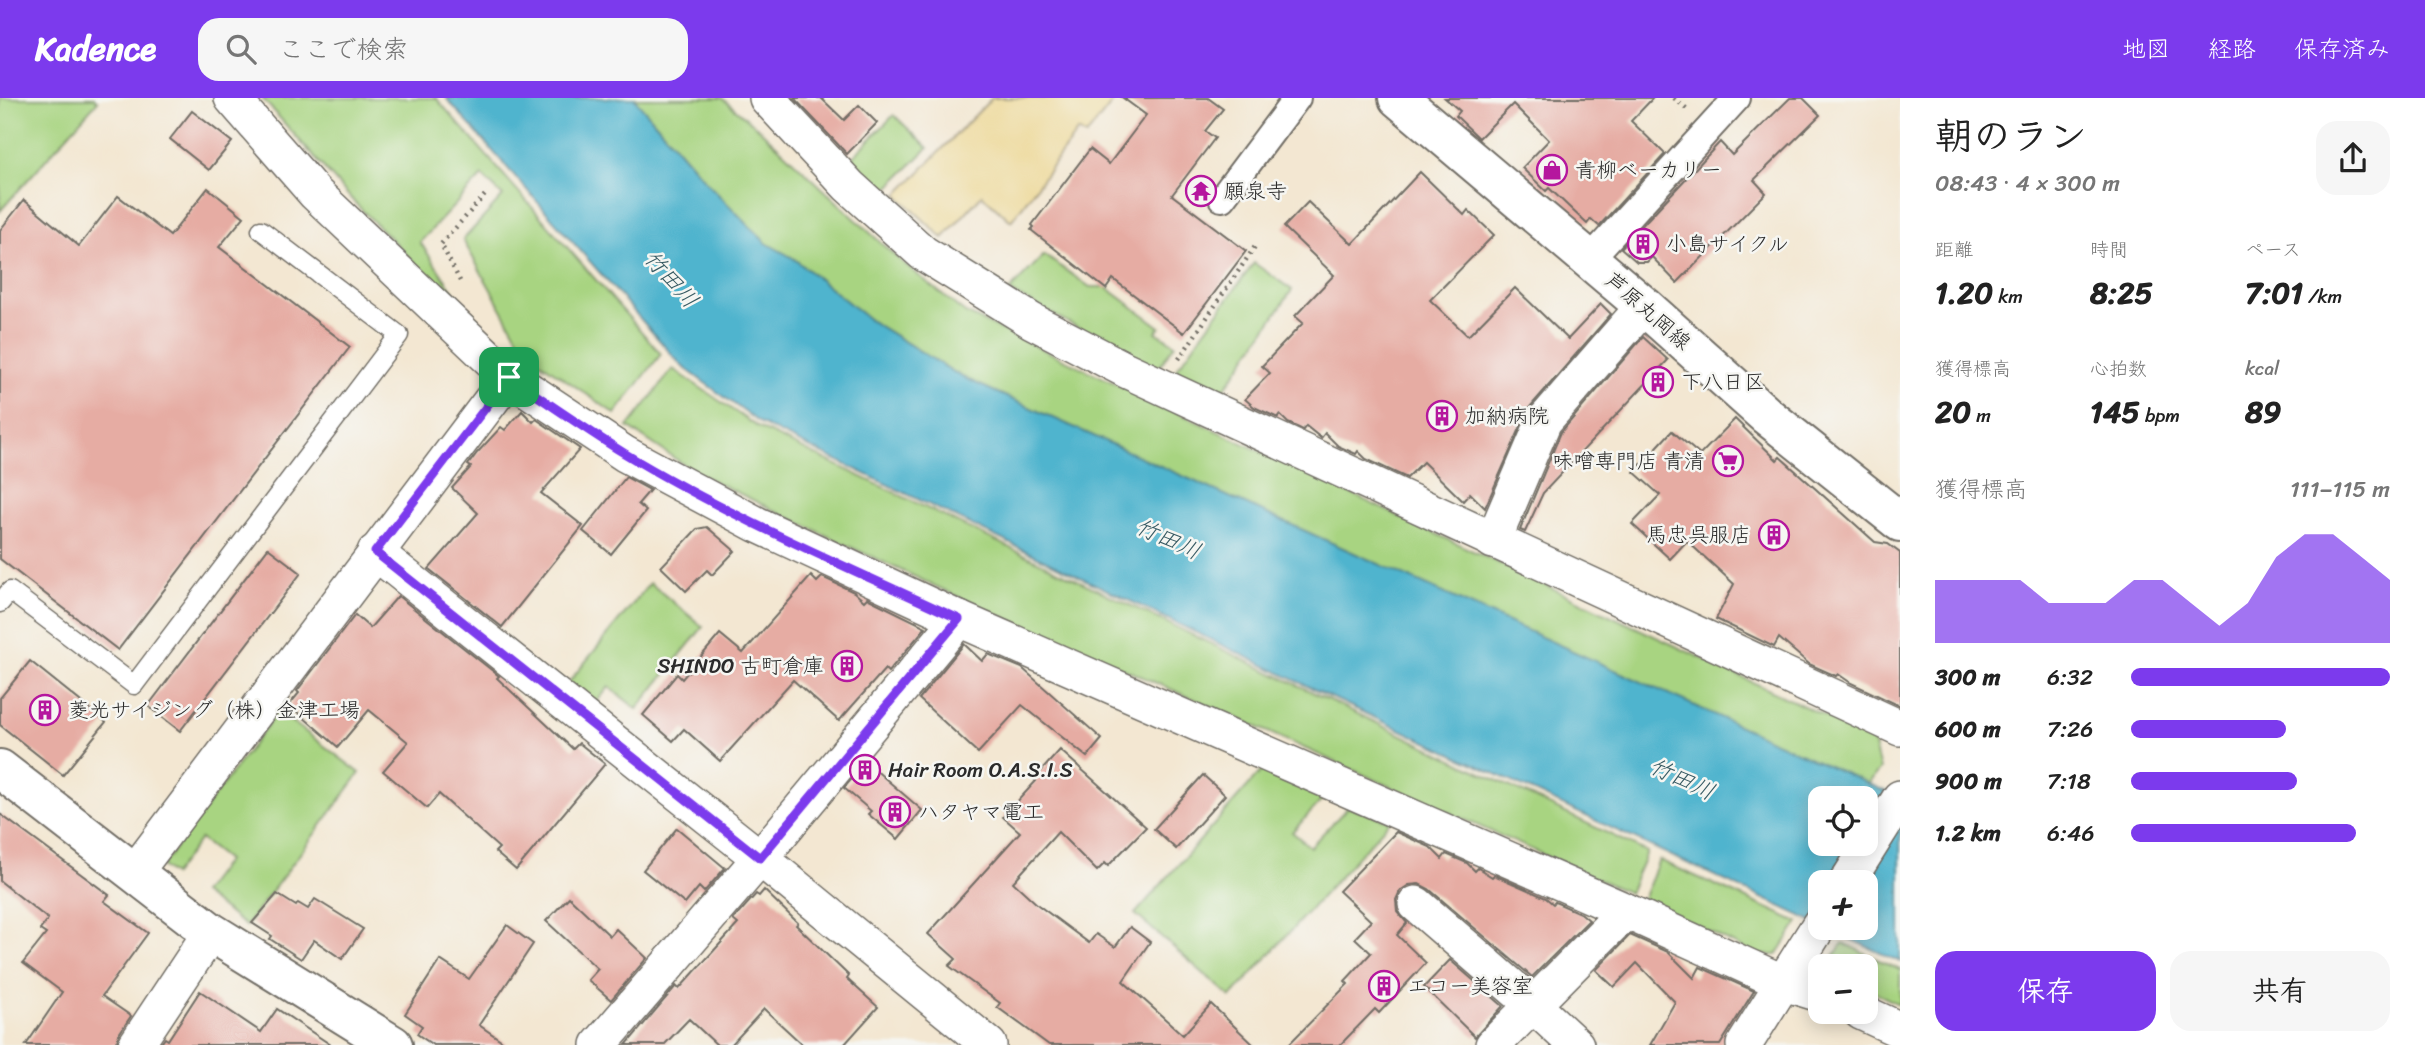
<!DOCTYPE html>
<html lang="ja">
<meta charset="utf-8">
<style>
:root{--surface:#fff;--page:#f6f6f6;--text:#222;--muted:#767676;--accent:#7c3aed}
body{margin:0;font-family:Sriracha,"Klee One",sans-serif;background:var(--page);color:var(--text);height:100vh;display:flex;flex-direction:column;font-size:26px;white-space:nowrap}
*{box-sizing:border-box;margin:0}
p{font-size:23px;color:var(--muted)}
.icon{flex:none;width:38px;height:38px;fill:none;stroke:currentColor;stroke-width:2;stroke-linecap:round;stroke-linejoin:round}
.map{position:relative;flex:1;overflow:hidden}
.details{display:flex;flex-direction:column;background:var(--surface);width:525px}
.details>*{flex:none}
.controls{position:absolute;left:1808px;top:688px;display:grid;gap:14px}
.controls a{display:grid;place-items:center;width:70px;height:70px;border-radius:14px;background:var(--surface);box-shadow:0 4px 18px #0003;font-size:35px}
.pin{position:absolute;display:grid;place-items:center;width:60px;height:60px;color:#fff;margin:-30px;border-radius:14px;box-shadow:0 4px 10px #0006}
.round{display:grid;place-items:center;flex:none;width:74px;height:74px;border-radius:21px;background:var(--page)}
.head{display:flex;align-items:center;justify-content:space-between;height:119px;padding:0 35px}
h1{font-size:38px;font-weight:700;line-height:52px}
.figures{display:grid;grid-template-columns:repeat(3,1fr);gap:10px;height:119px;padding:7px 35px}
.figures div{display:grid;align-content:center}
.figures b{font-size:30px;font-weight:700}
.figures small{font-size:19px;font-weight:400}
.figures p{font-size:19px}
.chart{height:196px;padding:14px 35px}
.chart p{display:flex;justify-content:space-between}
.chart svg{width:100%;height:126px;margin-top:7px;fill:var(--accent);opacity:.7}
.button{display:flex;gap:14px;margin-top:auto;padding:14px 35px}
.button a{flex:1;height:80px;border-radius:21px;background:var(--accent);color:#fff;font-size:28px;font-weight:700;line-height:80px;text-align:center}
.button a+a{background:var(--page);color:var(--text)}
ul{padding:0 35px;list-style:none;font-size:23px}
li{display:grid;grid-template-columns:112px 84px 1fr;align-items:center;height:52px}
li i{height:18px;border-radius:9px;background:var(--accent)}
header{display:flex;align-items:center;gap:42px;box-sizing:border-box;height:98px;padding:0 35px;background:var(--accent);color:#fff}
header strong{font-size:33px}
nav{display:flex;gap:38px;margin-inline-start:auto;font-size:24px}
.search{width:490px;height:63px;background:var(--page);display:flex;align-items:center;gap:18px;box-sizing:border-box;padding:0 24px;border-radius:21px;color:var(--muted);font-size:26px}
main{display:flex;flex:1;min-height:0}
.map>svg:first-child{display:block}
.green{fill:#a8d481;stroke:#6a8056;stroke-width:2}
.sand{fill:#eeda9e;stroke:#8c8264;stroke-width:2}
.water{fill:#4fb4ce;stroke:#3d707c;stroke-width:2;fill-rule:evenodd}
.building{fill:#e6aca3}
.lines{fill:none;stroke-linecap:round;stroke-linejoin:round}
.service-casing{stroke:#716d65;stroke-width:21}
.pedestrian-casing{stroke:#716d65;stroke-width:30}
.minor-casing{stroke:#716d65;stroke-width:38}
.tertiary-casing{stroke:#716d65;stroke-width:42}
.primary-casing{stroke:#716d65;stroke-width:42}
.path{stroke:#716d65;stroke-width:4.5;stroke-dasharray:2 5;stroke-linecap:butt}
.service{stroke:#fff;stroke-width:18}
.pedestrian{stroke:#fff;stroke-width:26}
.minor{stroke:#fff;stroke-width:35}
.tertiary{stroke:#fff;stroke-width:38}
.primary{stroke:#fff;stroke-width:38}
.route-casing{stroke:#fff;stroke-width:14}
.route{stroke:#7c3aed;stroke-width:9}
.labels{text-anchor:middle;dominant-baseline:central;stroke-width:5;stroke-linejoin:round;paint-order:stroke}
.poi-label{font-size:21px;fill:#2b2b2b;stroke:#f6f6f2;text-anchor:start}
.street-label{font-size:21px;fill:#2b2b2b;stroke:#f6f6f2}
.water-label{font-size:23px;font-style:italic;fill:#385b64;stroke:#f6f6f2}
</style>
<header>
<strong>Kadence</strong>
<div class="search"><svg class="icon" aria-label="search" viewBox="0 0 24 24"><circle cx="10" cy="10" r="6"/><path d="M15 15l6 6"/></svg>ここで検索</div>
<nav><a>地図</a><a>経路</a><a>保存済み</a></nav>
</header>
<main>
<div class="map">
<svg width="1900" height="947" viewBox="0 0 1900 947">
<rect width="100%" height="100%" fill="#f6f6f2"/>
<filter id="ink" filterUnits="userSpaceOnUse"><feTurbulence type="fractalNoise" baseFrequency=".0143" numOctaves="2"/><feDisplacementMap in="SourceGraphic" scale="14" xChannelSelector="R" yChannelSelector="G"/><feConvolveMatrix kernelMatrix="1 2 1 2 8 2 1 2 1" color-interpolation-filters="sRGB"/></filter>
<filter id="wash" filterUnits="userSpaceOnUse"><feTurbulence type="fractalNoise" baseFrequency=".00686" numOctaves="4" result="noise"/><feDisplacementMap in="SourceGraphic" scale="28" xChannelSelector="R" yChannelSelector="G"/><feGaussianBlur stdDeviation="1.57" result="paint"/><feColorMatrix in="noise" values="0 0 0 0 0 0 0 0 0 0 0 0 0 0 0 0 0 1.4 0 .05"/><feComposite in="paint" operator="in"/></filter>
<g filter="url(#wash)">
<rect width="100%" height="100%" fill="#f3e7d2"/>
<g class="green">
<polygon points="0,0 94,0 98,3 0,113"/>
<polygon points="262,0 436,0 661,256 615,316 526,254 463,142 503,98 482,78 420,144 474,224 354,104"/>
<polygon points="634,0 722,0 757,29 896,159 965,215 1872,640 1880,671 1868,686 962,279 871,223 793,160 766,145 708,86"/>
<polygon points="894,17 928,50 878,100 845,67"/>
<polygon points="1044,157 1090,189 1106,189 1160,229 1156,234 1175,246 1157,272 1009,193"/>
<polygon points="1254,165 1292,192 1217,302 1171,279"/>
<polygon points="673,271 759,330 1647,754 1629,795 1210,608 987,512 844,446 695,374 628,329"/>
<polygon points="650,485 703,529 637,611 609,589 594,607 568,585"/>
<polygon points="278,613 360,675 246,828 202,795 227,762 200,741 173,777 162,768"/>
<polygon points="1263,671 1327,697 1292,734 1310,749 1348,709 1390,723 1231,899 1135,816"/>
<polygon points="1659,762 1798,824 1777,857 1756,857 1643,801"/>
<polygon points="1843,845 1900,872 1900,907 1866,890 1866,868 1827,868"/>
</g>
<polygon class="sand" points="992,0 1116,0 1086,38 1078,33 1011,123 982,97 943,140 897,97"/>
<path class="water" d="M446,0H634L708,86L766,145L793,160L871,223L962,279L1900,700V864L1826,830H1866V784H1820V827L1324,596L761,326L682,268ZM1820,700H1866V746H1820Z"/>
<g id="blocks">
<g class="building">
<polygon points="794,0 821,0 844,22 859,7 877,25 847,56"/>
<polygon points="1123,0 1208,0 1223,11 1205,33 1215,40 1172,97 1246,153 1184,235 1113,181 1106,191 1031,132 1034,129 1032,127 1090,51 1109,66 1146,17"/>
<polygon points="1445,0 1653,0 1631,23 1665,56 1599,128 1591,121 1587,126 1549,90 1546,93 1522,70 1549,42 1513,6 1479,40 1456,18 1460,13"/>
<polygon points="1790,0 1803,0 1820,17 1754,82 1766,95 1677,185 1652,159 1647,164 1637,164 1621,150 1720,44 1732,57"/>
<polygon points="192,13 232,44 209,72 170,41"/>
<polygon points="1420,74 1464,117 1468,112 1494,137 1430,202 1468,238 1515,190 1568,241 1601,206 1611,216 1529,310 1485,410 1470,395 1463,403 1423,364 1407,380 1366,361 1358,353 1356,356 1338,348 1325,335 1321,340 1306,328 1303,332 1288,325 1280,317 1278,320 1254,309 1245,301 1270,275 1262,268 1303,225 1295,218 1334,177 1284,129 1308,104 1352,146"/>
<polygon points="208,90 244,119 219,149 350,249 118,552 0,461 0,132 24,102 79,148 118,98 170,138"/>
<polygon points="1643,239 1668,262 1543,395 1525,434 1520,432 1561,334"/>
<polygon points="522,313 533,324 536,321 580,351 541,395 583,428 502,529 429,471 478,415 452,390 471,369 468,367 477,355 501,329 505,332"/>
<polygon points="1735,321 1777,362 1780,359 1875,444 1888,446 1900,455 1900,608 1851,585 1838,576 1836,578 1809,566 1779,540 1774,549 1716,521 1734,486 1687,443 1670,461 1632,426 1660,397 1634,374 1672,333 1700,357"/>
<polygon points="626,379 650,392 638,406 646,413 611,456 583,433"/>
<polygon points="707,429 735,453 712,477 707,472 686,493 661,469 697,431"/>
<polygon points="268,450 301,475 180,633 148,608"/>
<polygon points="811,478 817,484 822,479 854,494 864,503 867,500 926,529 888,574 885,571 839,623 793,582 720,663 684,631 673,643 643,617 677,576 682,581 720,536 743,555"/>
<polygon points="398,498 499,578 497,580 573,651 579,645 605,666 516,772 495,754 499,750 439,696 427,710 383,673 408,644 369,612 338,649 289,607 299,595 297,593 355,517 370,530"/>
<polygon points="964,546 982,563 988,556 1022,570 1102,641 1087,659 1022,607 978,655 919,601"/>
<polygon points="30,563 106,624 63,677 0,627 0,600"/>
<polygon points="1060,652 1146,729 1108,768 1105,765 1097,773 1058,734 1013,784 1038,807 1089,845 1096,836 1115,849 1130,829 1150,844 1123,883 1183,937 1211,906 1254,947 1049,947 997,909 1000,905 949,868 956,861 928,836 1020,734 1003,719 1036,683 1034,681"/>
<polygon points="866,664 922,712 898,741 868,716 871,713 844,690"/>
<polygon points="1203,677 1225,697 1176,751 1154,731"/>
<polygon points="0,716 109,797 104,803 148,835 102,898 131,918 119,936 116,947 26,947 62,894 23,865 46,836 40,832 48,821 0,783"/>
<polygon points="677,730 725,770 704,794 699,789 685,806 643,772"/>
<polygon points="1396,734 1430,749 1442,761 1446,756 1467,765 1475,773 1478,770 1492,779 1494,777 1546,800 1553,806 1555,804 1582,816 1589,822 1532,879 1429,791 1419,786 1409,787 1400,793 1396,802 1397,813 1407,825 1397,837 1426,865 1379,915 1375,911 1340,947 1288,947 1348,886 1345,883 1371,855 1355,840 1371,823 1339,793"/>
<polygon points="764,792 798,825 796,827 849,878 847,881 878,909 844,947 803,947 764,911 731,947 717,947 689,921 664,947 626,947 676,888 679,891 738,826 733,822 756,796 759,798"/>
<polygon points="277,796 296,808 298,805 308,811 315,801 363,831 342,861 314,842 301,861 270,841 272,838 252,825"/>
<polygon points="569,799 610,838 616,831 647,860 611,902 588,882 598,871 546,823"/>
<polygon points="507,827 533,846 479,927 508,947 433,947 417,936 422,928 405,916 440,862 469,881"/>
<polygon points="1630,837 1668,854 1694,880 1700,869 1754,893 1720,947 1650,947 1675,904 1637,865 1614,889 1596,872"/>
<polygon points="1450,862 1503,908 1475,939 1424,889"/>
<polygon points="200,893 261,934 277,911 331,947 160,947 165,940 168,942"/>
</g>
</g>
</g>
<g filter="url(#ink)">
<use href="#blocks" fill-opacity="0" stroke="#716d65" stroke-width="2"/>
<g class="lines">
<g class="service-casing">
<polyline id="service" points="0,505 10,493 134,587 399,237 261,132"/>
</g>
<g class="pedestrian-casing">
<g id="pedestrian">
<polyline points="1222,100 1297,0"/>
<polyline points="1589,162 1737,0"/>
</g>
</g>
<g class="minor-casing">
<g id="minor">
<polyline points="232,0 315,95 509,279 625,356 756,426 959,521 1626,813 1784,885 1820,896"/>
<polyline points="767,0 849,88 923,155 1032,223 1126,272 1900,630"/>
<polyline points="1493,443 1544,323 1644,208"/>
<polyline points="375,454 760,760 989,947"/>
<polyline points="135,774 509,279"/>
<polyline points="1847,784 1900,700"/>
<polyline points="1416,806 1533,907 1576,947"/>
<polyline points="1861,914 1900,932"/>
<polyline points="136,947 211,834"/>
<polyline points="599,947 760,760 959,521"/>
<polyline points="1493,947 1626,813"/>
<polyline points="1744,947 1820,826"/>
</g>
</g>
<g class="tertiary-casing">
<polyline id="tertiary" points="0,671 211,834 393,947"/>
</g>
<g class="primary-casing">
<polyline id="primary" points="1398,0 1644,208 1767,318 1900,424"/>
</g>
<g class="path">
<polyline points="1674,0 1687,11"/>
<polyline points="460,183 441,146 485,97"/>
<polyline points="1179,261 1256,147"/>
</g>
<use href="#service" class="service"/>
<use href="#pedestrian" class="pedestrian"/>
<use href="#minor" class="minor"/>
<use href="#tertiary" class="tertiary"/>
<use href="#primary" class="primary"/>
</g>
</g>
<g class="lines" filter="url(#ink)">
<g class="route-casing">
<path id="route" d="M509,279C547,304 585,331 624,355C729,419 848,469 959,521L760,760L375,454Z"/>
</g>
<use href="#route" class="route"/>
</g>
<defs>
<g id="shop-ring" transform="scale(1.575)"><circle r="9.5" fill="#f6f6f2" stroke="#b5179e" stroke-width="1.5"/><path d="M-5-2.5h2.3a2.7 3.5 0 0 1 5.4 0H5L5.5 6h-11ZM-1.5-2.5h3a1.5 2.3 0 0 0-3 0Z" fill="#b5179e"/></g>
<g id="temple-ring" transform="scale(1.575)"><circle r="9.5" fill="#f6f6f2" stroke="#b5179e" stroke-width="1.5"/><path d="M0-6L5-2H3V0L6.5 2.5H4V6H1.5V3h-3V6H-4V2.5H-6.5L-3 0V-2H-5Z" fill="#b5179e"/></g>
<g id="building-ring" transform="scale(1.575)"><circle r="9.5" fill="#f6f6f2" stroke="#b5179e" stroke-width="1.5"/><path d="M-4-6H4V6H1V3H-1V6H-4ZM-2.5-4.3h1.7v1.8h-1.7ZM.8-4.3h1.7v1.8H.8ZM-2.5-1h1.7V.8h-1.7ZM.8-1h1.7V.8H.8Z" fill="#b5179e"/></g>
<g id="supermarket-ring" transform="scale(1.575)"><circle r="9.5" fill="#f6f6f2" stroke="#b5179e" stroke-width="1.5"/><path d="M-6-5.5h2.5l.6 2H6L4.5 2H-2.5L-4.4-4H-6ZM-1.5 3.2a1.3 1.3 0 1 0 .1 0ZM3 3.2a1.3 1.3 0 1 0 .1 0Z" fill="#b5179e"/></g>
</defs>
<g fill-rule="evenodd">
<use href="#shop-ring" x="1552" y="72"/>
<use href="#temple-ring" x="1201" y="93"/>
<use href="#building-ring" x="1643" y="146"/>
<use href="#building-ring" x="1658" y="284"/>
<use href="#building-ring" x="1442" y="318"/>
<use href="#supermarket-ring" x="1728" y="363"/>
<use href="#building-ring" x="1774" y="437"/>
<use href="#building-ring" x="847" y="568"/>
<use href="#building-ring" x="45" y="612"/>
<use href="#building-ring" x="865" y="672"/>
<use href="#building-ring" x="895" y="714"/>
<use href="#building-ring" x="1384" y="888"/>
</g>
<g class="labels">
<g class="poi-label">
<text x="1575" y="72">青柳ベーカリー</text>
<text x="1224" y="93">願泉寺</text>
<text x="1666" y="146">小島サイクル</text>
<text x="1681" y="284">下八日区</text>
<text x="1465" y="318">加納病院</text>
<text x="1705" y="363" text-anchor="end">味噌専門店 青清</text>
<text x="1751" y="437" text-anchor="end">馬忠呉服店</text>
<text x="824" y="568" text-anchor="end">SHINDO 古町倉庫</text>
<text x="68" y="612">菱光サイジング（株）金津工場</text>
<text x="888" y="672">Hair Room O.A.S.I.S</text>
<text x="918" y="714">ハタヤマ電工</text>
<text x="1407" y="888">エコー美容室</text>
</g>
<g class="street-label">
<text transform="translate(1648 213) rotate(41)">芦原丸岡線</text>
</g>
<g class="water-label">
<text transform="translate(671 181) rotate(48)">竹田川</text>
<text transform="translate(1168 441) rotate(24)">竹田川</text>
<text transform="translate(1682 681) rotate(25)">竹田川</text>
</g>
</g>
</svg>
<div class="controls">
<a><svg class="icon" aria-label="locate" viewBox="0 0 24 24"><circle cx="12" cy="12" r="6"/><path d="M12 2v4M12 18v4M2 12h4M18 12h4"/></svg></a>
<a>+</a>
<a>−</a>
</div>
<div class="pin" style="left:509px;top:279px;background:#1e9e55"><svg class="icon" aria-label="arrive" viewBox="0 0 24 24"><path d="M6 21V4h12l-3 4 3 4H6"/></svg></div>
</div>
<section class="details">
<div class="head"><div><h1>朝のラン</h1><p>08:43 · 4 × 300 m</p></div><a class="round"><svg class="icon" aria-label="share" viewBox="0 0 24 24"><path d="M12 15V3M7 8l5-5 5 5M5 13v7h14v-7"/></svg></a></div>
<div class="figures">
<div><p>距離</p><b>1.20<small> km</small></b></div>
<div><p>時間</p><b>8:25</b></div>
<div><p>ペース</p><b>7:01<small> /km</small></b></div>
</div>
<div class="figures">
<div><p>獲得標高</p><b>20<small> m</small></b></div>
<div><p>心拍数</p><b>145<small> bpm</small></b></div>
<div><p>kcal</p><b>89</b></div>
</div>
<div class="chart"><p><span>獲得標高</span>111–115 m</p>
<svg viewBox="0 0 160 44" preserveAspectRatio="none"><path d="M0 44V22L10 22L20 22L30 22L40 30L50 30L60 30L70 22L80 22L90 30L100 38L110 30L120 14L130 6L140 6L150 14L160 22V44z"/></svg>
</div>
<ul>
<li><b>300 m</b>6:32<i style="width:100%"></i></li>
<li><b>600 m</b>7:26<i style="width:60%"></i></li>
<li><b>900 m</b>7:18<i style="width:64%"></i></li>
<li><b>1.2 km</b>6:46<i style="width:87%"></i></li>
</ul>
<div class="button"><a>保存</a><a>共有</a></div>
</section>
</main>
